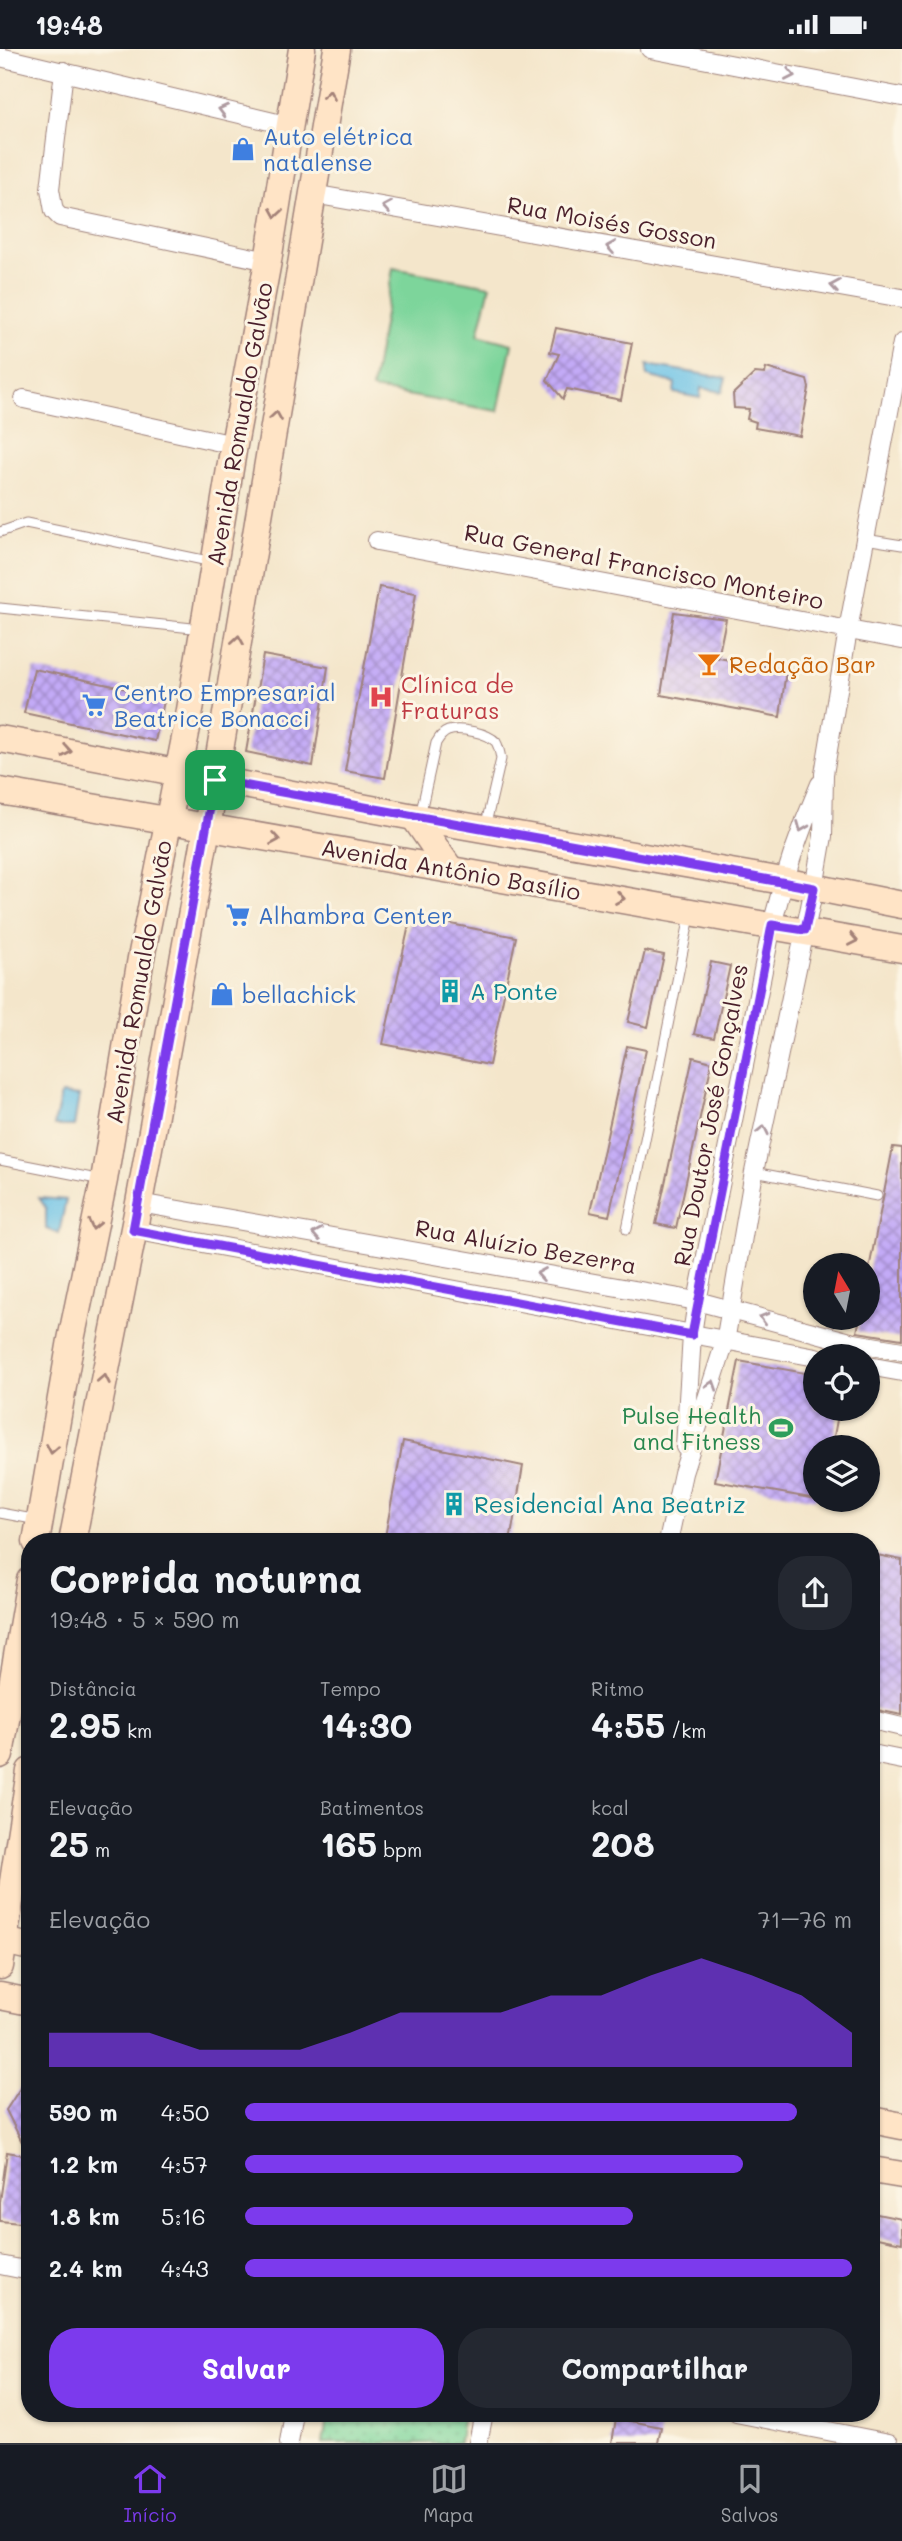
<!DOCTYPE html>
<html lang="pt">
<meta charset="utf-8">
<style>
:root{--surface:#171b24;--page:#242831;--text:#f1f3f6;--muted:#9ea1a6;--line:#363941;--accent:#7c3aed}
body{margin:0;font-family:Mali,sans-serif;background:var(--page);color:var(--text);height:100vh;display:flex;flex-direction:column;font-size:26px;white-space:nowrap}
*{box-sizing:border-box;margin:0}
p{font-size:23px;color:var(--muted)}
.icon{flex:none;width:38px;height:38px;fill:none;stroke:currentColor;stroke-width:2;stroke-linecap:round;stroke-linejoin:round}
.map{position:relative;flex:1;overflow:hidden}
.sheet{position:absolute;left:21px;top:1484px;width:859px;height:889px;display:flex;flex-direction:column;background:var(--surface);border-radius:28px;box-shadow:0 2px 5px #0004}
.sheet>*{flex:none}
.needle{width:46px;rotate:350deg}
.controls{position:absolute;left:803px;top:1204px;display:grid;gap:14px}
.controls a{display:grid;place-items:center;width:77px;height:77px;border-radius:50%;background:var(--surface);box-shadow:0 2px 5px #0004;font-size:35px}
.pin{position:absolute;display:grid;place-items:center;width:60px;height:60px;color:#fff;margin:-30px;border-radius:14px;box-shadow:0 4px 10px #0006}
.round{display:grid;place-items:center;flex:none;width:74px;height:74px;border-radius:28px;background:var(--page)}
.summary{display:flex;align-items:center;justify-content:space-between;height:119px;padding:0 28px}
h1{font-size:38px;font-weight:700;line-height:52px}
.figures{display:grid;grid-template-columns:repeat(3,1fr);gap:10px;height:119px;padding:7px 28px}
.figures div{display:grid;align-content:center}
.figures b{font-size:35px;font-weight:700}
.figures small{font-size:19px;font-weight:400}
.figures p{font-size:19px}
.chart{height:196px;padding:14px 28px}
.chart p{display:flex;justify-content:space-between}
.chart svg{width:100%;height:126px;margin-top:7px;fill:var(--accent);opacity:.7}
.button{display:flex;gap:14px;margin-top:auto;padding:14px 28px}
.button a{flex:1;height:80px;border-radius:28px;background:var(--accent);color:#fff;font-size:28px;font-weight:700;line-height:80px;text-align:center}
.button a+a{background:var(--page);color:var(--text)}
ul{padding:0 28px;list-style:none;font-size:23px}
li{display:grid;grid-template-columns:112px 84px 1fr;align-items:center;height:52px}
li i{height:18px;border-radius:9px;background:var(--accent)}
.status{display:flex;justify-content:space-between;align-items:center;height:49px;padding:0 35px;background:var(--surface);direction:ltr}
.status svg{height:19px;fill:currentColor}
.menu{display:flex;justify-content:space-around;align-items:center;height:98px;border-top:2px solid var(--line);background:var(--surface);font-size:19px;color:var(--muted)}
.menu a{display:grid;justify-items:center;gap:4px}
.menu .on{color:var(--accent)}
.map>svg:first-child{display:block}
.grass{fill:url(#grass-dots);stroke:#647a63;stroke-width:2}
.garden{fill:#7dd59b;stroke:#647a63;stroke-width:2}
.water{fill:#6ac2e7;stroke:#5a7089;stroke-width:2}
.building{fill:url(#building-cross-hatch)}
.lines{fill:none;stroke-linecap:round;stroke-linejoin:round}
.service-casing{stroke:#9f827b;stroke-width:11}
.minor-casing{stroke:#9f827b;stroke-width:20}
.secondary-casing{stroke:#9f827b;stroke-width:29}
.service{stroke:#fff;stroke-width:9}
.minor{stroke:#fff;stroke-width:18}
.secondary{stroke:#ffe4c6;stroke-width:26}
.oneway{stroke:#ae9aa0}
.oneway2{stroke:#a48278}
.route-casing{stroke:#fff;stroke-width:14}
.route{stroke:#7c3aed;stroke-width:9}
.labels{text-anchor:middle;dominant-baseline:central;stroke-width:6;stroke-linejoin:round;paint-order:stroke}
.shop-label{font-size:23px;fill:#366cbe;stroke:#fcf5e5;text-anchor:start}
.street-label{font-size:23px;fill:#4a1f2b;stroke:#fcf5e5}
.food-label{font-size:23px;fill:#c56008;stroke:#fcf5e5;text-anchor:start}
.health-label{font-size:23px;fill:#be3a42;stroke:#fcf5e5;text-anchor:start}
.culture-label{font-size:23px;fill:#0d838f;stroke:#fcf5e5;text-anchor:start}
.leisure-label{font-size:23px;fill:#27864d;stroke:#fcf5e5;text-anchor:end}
</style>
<div class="status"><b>19:48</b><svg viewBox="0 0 49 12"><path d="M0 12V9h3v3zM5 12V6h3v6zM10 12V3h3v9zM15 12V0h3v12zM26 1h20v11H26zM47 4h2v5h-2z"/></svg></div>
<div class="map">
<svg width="902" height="2394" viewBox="0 0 902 2394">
<defs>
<pattern id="grass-dots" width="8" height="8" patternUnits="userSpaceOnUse" patternTransform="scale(1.75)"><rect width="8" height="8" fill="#7dd59b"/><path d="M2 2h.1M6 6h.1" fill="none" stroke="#6eb686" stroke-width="1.8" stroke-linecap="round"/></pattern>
<pattern id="building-cross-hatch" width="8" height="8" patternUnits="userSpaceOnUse" patternTransform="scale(1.75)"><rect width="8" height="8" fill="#c3aaf7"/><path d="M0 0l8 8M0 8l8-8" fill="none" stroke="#a08ac8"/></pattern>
</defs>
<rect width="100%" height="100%" fill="#fcf5e5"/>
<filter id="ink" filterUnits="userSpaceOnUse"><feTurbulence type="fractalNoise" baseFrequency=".0143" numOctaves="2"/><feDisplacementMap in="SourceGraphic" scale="14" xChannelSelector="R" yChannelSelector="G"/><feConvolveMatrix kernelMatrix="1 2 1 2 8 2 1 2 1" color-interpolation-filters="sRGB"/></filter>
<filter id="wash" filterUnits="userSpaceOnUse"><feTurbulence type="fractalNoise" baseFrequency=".00686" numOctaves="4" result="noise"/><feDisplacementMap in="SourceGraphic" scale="28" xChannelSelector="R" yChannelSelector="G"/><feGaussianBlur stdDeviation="1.57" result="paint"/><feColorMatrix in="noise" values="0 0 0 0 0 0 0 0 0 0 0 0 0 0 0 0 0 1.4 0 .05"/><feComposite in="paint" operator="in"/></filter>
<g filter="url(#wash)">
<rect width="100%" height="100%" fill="#f4e6cb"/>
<polygon class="grass" points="328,2364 463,2364 459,2394 323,2394"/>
<polygon class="garden" points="393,219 490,237 478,286 512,295 498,362 372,340"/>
<g class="water">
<polygon points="647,316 726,329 722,343 701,339 700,349 674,344 675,334 647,327"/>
<polygon points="61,1045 79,1047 74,1077 54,1077"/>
<polygon points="39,1149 66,1151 59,1184 46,1180 46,1159"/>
</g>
<g id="blocks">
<g class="building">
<polygon points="556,279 632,294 621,351 567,340 563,350 547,331 559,305 550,303"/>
<polygon points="766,319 807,331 809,339 800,387 755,379 756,373 747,370 749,360 734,359 733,345 755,324 765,325"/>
<polygon points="379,538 416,544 385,729 345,722"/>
<polygon points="674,563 726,570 718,609 786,621 780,668 661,646"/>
<polygon points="263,606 328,618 313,717 246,703"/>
<polygon points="34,620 165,648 155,692 24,664"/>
<polygon points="411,867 516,888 489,1016 383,995"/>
<polygon points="645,902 664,906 648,978 628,973"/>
<polygon points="711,913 730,917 714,989 694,985"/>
<polygon points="627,997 646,1001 609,1167 590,1163"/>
<polygon points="693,1008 712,1013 676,1179 656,1175"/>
<polygon points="893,1098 902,1099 902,1290 857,1283 860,1269 868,1269 868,1225"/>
<polygon points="739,1312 816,1326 816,1360 839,1360 832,1398 816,1398 816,1450 715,1432"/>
<polygon points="403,1392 523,1417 510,1493 384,1493"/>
<polygon points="872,1505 902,1511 902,1666 872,1660"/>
<polygon points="30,2024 30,2175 0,2172 0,2153 7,2103 29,2107 6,2061"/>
<polygon points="872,2164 902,2170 902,2194 872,2188"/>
<polygon points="616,2369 661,2378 658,2394 612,2394"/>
</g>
</g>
</g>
<g filter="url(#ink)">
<use href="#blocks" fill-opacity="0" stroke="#9f827b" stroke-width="2"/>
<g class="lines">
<g class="service-casing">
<g id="service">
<polyline points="0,483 26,474 213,513"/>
<polyline points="865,490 902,496"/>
<polyline points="0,559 202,580"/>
<path d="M420,767L436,694C439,689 442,684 448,682C460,678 488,684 496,693C499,698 500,704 501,710L485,779"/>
<polyline points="0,1111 102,1131"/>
<polyline points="754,1123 877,1147"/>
<polyline points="627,1180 690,867"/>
<polyline points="0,1464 38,1471"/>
</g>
</g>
<g class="minor-casing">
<g id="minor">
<polyline points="650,0 902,48"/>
<polyline points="0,8 290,77"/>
<polyline points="64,22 50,140 54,162 60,168 268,212"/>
<polyline points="313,145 902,249"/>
<polyline points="24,350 234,396"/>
<polyline points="377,492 902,591"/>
<polyline points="139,1154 697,1252 854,1294 902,1302"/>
<polyline points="133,1181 816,1308"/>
<polyline points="868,1317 902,1323"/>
<path d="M685,1398L692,1286L697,1252L772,876C784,827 800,781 820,735"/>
<polyline points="668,1493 683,1424 725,1293 754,1123 814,839 823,787 824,725 848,581 902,294"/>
<polyline points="872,1671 902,1678"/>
<polyline points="872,1705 902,1711"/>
<polyline points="0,2216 30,2222"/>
<polyline points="736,2364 889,2394"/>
<polyline points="289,2394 294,2364"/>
<polyline points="478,2394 484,2364"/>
</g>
</g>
<g class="secondary-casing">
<g id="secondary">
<polyline points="0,690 414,768 783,832 902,856"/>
<polyline points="0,742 902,900"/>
<polyline points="414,768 450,820"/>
<polyline points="36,1493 71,1291 104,1131 141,909 187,679 234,396 268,212 302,0"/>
<polyline points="72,1493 139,1154 207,779 337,0"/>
<polyline points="0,1706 30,1531"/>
<polyline points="0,1891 30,1898"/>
<polyline points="0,1917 30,1722"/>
<polyline points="0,1947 30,1953"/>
<polyline points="872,2071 902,2077"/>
<polyline points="872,2121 902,2126"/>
</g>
</g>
<use href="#service" class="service"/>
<use href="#minor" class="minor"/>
<use href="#secondary" class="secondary"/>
</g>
<defs><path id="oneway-chevron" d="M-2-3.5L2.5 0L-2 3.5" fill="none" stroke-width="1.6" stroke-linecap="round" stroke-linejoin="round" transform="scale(1.75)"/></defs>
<g class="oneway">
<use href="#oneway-chevron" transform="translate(790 26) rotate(11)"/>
<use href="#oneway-chevron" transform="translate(223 61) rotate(-166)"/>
<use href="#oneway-chevron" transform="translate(387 158) rotate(-170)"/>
<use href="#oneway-chevron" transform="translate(611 198) rotate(-170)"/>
<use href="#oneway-chevron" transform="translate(835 237) rotate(-170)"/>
<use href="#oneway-chevron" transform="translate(802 778) rotate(112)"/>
<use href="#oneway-chevron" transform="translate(763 1081) rotate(-78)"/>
<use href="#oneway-chevron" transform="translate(317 1185) rotate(-170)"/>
<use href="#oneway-chevron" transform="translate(541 1225) rotate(-170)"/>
<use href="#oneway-chevron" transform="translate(764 1269) rotate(-164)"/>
<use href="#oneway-chevron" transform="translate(712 1336) rotate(-72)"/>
</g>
<g class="oneway2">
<use href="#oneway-chevron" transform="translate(329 46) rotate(-81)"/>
<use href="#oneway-chevron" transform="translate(276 164) rotate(99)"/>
<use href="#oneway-chevron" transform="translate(276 367) rotate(-81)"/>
<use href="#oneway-chevron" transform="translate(238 591) rotate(-81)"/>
<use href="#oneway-chevron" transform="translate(67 702) rotate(10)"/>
<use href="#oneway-chevron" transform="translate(275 790) rotate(10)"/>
<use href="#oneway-chevron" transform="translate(620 849) rotate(10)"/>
<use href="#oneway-chevron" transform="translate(853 891) rotate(11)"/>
<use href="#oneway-chevron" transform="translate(94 1176) rotate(102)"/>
<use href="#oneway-chevron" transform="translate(104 1330) rotate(-79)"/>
<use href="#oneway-chevron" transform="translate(52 1400) rotate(100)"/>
</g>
</g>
<g class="lines" filter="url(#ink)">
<g class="route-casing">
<polygon id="route" points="215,731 814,839 805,881 772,876 692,1286 133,1181"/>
</g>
<use href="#route" class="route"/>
</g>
<defs>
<g id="shop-bare" transform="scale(1.89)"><path d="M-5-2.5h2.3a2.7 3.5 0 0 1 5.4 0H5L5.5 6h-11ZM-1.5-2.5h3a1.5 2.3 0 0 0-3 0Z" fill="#3f7fe0" stroke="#fcf5e5" stroke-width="2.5" paint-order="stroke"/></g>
<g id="bar-bare" transform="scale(1.89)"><path d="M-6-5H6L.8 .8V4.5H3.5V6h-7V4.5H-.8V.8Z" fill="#e8710a" stroke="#fcf5e5" stroke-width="2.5" paint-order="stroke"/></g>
<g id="hospital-bare" transform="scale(1.89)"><path d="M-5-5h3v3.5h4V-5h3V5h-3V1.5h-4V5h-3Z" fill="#e0444e" stroke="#fcf5e5" stroke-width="2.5" paint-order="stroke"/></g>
<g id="supermarket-bare" transform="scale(1.89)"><path d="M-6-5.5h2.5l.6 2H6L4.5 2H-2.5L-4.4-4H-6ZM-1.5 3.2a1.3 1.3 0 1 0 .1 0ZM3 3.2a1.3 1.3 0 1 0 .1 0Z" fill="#3f7fe0" stroke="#fcf5e5" stroke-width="2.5" paint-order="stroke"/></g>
<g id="building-bare" transform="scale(1.89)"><path d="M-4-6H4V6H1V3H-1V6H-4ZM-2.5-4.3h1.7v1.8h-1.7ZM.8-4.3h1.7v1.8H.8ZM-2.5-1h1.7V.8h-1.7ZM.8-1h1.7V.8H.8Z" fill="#0f9aa8" stroke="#fcf5e5" stroke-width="2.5" paint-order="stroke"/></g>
<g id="stadium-bare" transform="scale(1.89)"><path d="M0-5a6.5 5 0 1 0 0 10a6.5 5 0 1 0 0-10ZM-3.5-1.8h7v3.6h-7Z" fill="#2e9e5b" stroke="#fcf5e5" stroke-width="2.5" paint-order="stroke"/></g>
</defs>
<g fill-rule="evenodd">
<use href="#shop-bare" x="243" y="100"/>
<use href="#bar-bare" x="709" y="615"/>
<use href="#hospital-bare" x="381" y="648"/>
<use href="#supermarket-bare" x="94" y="656"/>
<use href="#supermarket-bare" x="238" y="866"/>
<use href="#building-bare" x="450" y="942"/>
<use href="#shop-bare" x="222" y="945"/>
<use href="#stadium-bare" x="781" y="1379"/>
<use href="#building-bare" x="454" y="1455"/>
</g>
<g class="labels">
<g class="shop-label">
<text x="263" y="87">Auto elétrica<tspan x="263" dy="26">natalense</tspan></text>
<text x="114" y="643">Centro Empresarial<tspan x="114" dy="26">Beatrice Bonacci</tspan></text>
<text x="258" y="866">Alhambra Center</text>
<text x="242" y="945">bellachick</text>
</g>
<g class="street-label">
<text transform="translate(612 173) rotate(10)">Rua Moisés Gosson</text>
<text transform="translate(239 375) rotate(-80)">Avenida Romualdo Galvão</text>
<text transform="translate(644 517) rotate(11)">Rua General Francisco Monteiro</text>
<text transform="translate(451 820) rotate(10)">Avenida Antônio Basílio</text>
<text transform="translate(138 933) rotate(-80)">Avenida Romualdo Galvão</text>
<text transform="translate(710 1066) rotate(-79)">Rua Doutor José Gonçalves</text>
<text transform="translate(526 1197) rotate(10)">Rua Aluízio Bezerra</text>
</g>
<g class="food-label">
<text x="729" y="615">Redação Bar</text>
</g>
<g class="health-label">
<text x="401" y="635">Clínica de<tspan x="401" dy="26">Fraturas</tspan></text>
</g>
<g class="culture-label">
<text x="470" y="942">A Ponte</text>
<text x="474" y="1455">Residencial Ana Beatriz</text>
</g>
<g class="leisure-label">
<text x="761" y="1366">Pulse Health<tspan x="761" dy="26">and Fitness</tspan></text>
</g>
</g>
</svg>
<div class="controls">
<a><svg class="needle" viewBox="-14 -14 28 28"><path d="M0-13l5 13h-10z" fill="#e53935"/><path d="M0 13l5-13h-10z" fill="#9ea1a6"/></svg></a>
<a><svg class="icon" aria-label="locate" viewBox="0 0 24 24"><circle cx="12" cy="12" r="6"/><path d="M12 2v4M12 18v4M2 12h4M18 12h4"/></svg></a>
<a><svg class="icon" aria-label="layers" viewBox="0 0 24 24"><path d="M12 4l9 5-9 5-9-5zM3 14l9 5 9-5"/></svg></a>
</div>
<div class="pin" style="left:215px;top:731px;background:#1e9e55"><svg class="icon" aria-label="arrive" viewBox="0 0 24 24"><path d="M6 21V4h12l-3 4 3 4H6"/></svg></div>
<section class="sheet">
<div class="summary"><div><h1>Corrida noturna</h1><p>19:48 · 5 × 590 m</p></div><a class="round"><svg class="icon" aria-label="share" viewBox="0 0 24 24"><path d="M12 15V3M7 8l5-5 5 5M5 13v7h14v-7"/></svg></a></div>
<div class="figures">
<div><p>Distância</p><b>2.95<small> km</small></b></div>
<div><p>Tempo</p><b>14:30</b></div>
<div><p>Ritmo</p><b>4:55<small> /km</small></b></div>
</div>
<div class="figures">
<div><p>Elevação</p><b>25<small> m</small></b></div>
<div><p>Batimentos</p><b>165<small> bpm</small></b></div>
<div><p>kcal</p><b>208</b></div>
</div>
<div class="chart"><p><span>Elevação</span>71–76 m</p>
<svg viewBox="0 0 160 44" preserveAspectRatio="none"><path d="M0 44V32L10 32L20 32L30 38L40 38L50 38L60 32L70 25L80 25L90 25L100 19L110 19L120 12L130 6L140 12L150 19L160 32V44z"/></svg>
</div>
<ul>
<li><b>590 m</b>4:50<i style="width:91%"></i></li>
<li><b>1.2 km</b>4:57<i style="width:82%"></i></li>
<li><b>1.8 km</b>5:16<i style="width:64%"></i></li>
<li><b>2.4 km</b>4:43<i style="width:100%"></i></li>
</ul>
<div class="button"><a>Salvar</a><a>Compartilhar</a></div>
</section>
</div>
<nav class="menu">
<a class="on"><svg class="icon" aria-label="home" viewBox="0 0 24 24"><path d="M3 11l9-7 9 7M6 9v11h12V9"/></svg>Início</a>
<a><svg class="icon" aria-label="map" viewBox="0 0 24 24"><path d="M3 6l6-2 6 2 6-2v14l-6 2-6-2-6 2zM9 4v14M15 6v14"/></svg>Mapa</a>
<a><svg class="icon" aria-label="saved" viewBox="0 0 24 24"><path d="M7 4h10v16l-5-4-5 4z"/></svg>Salvos</a>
</nav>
